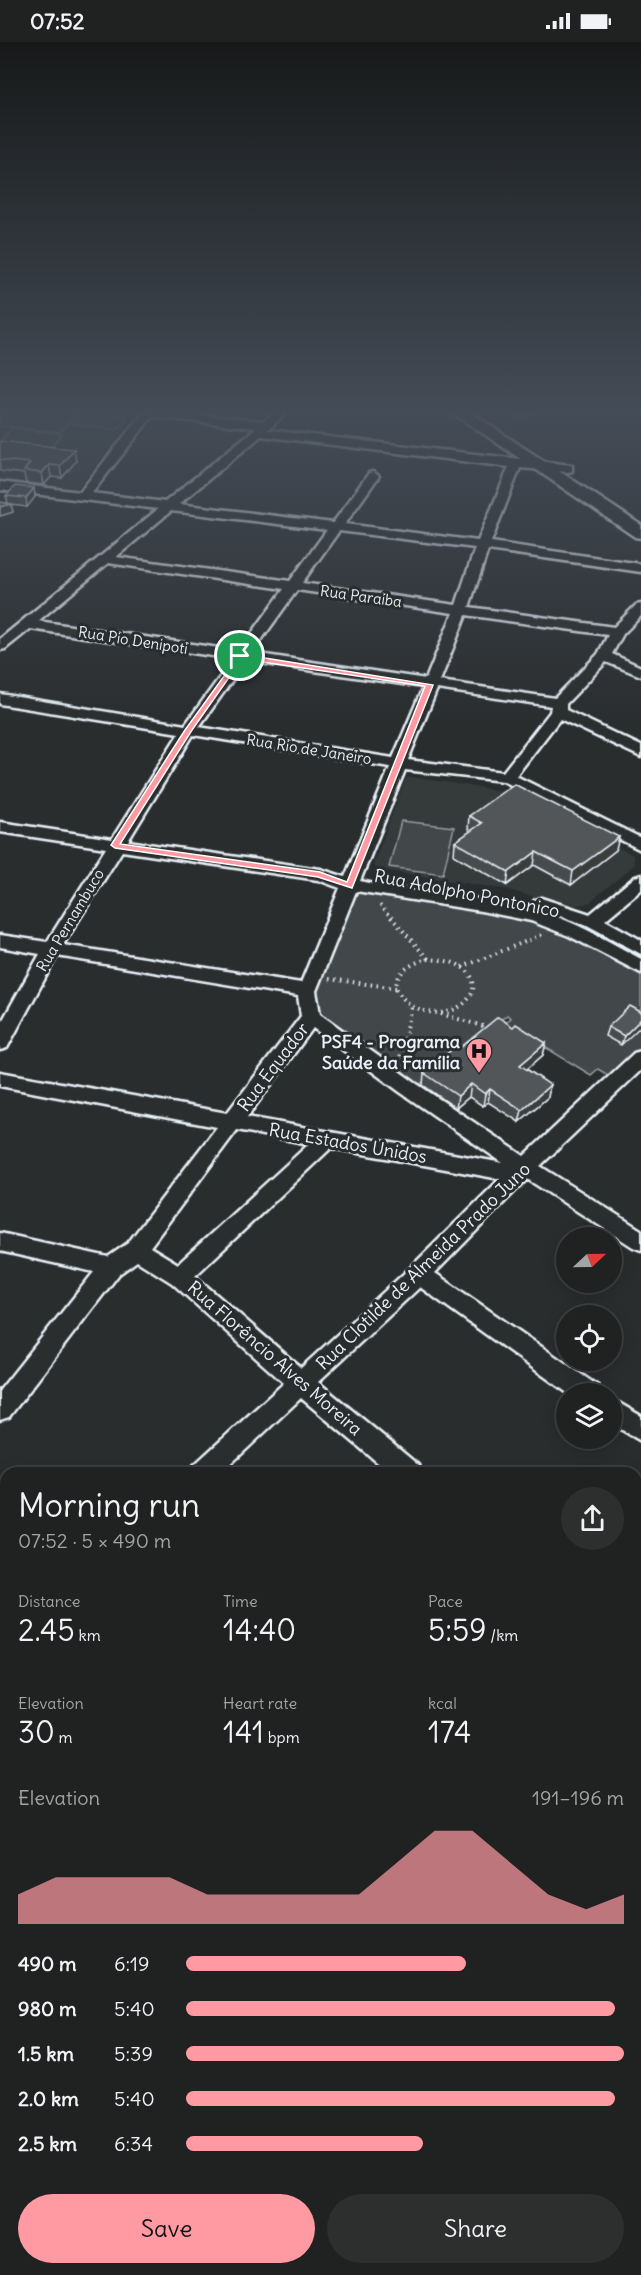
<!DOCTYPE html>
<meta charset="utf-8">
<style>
:root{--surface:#202222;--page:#2d2f2f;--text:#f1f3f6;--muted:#a2a4a5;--line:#3d3f40;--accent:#ff9aa2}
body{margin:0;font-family:Delius,sans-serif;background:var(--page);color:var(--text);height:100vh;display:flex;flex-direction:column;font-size:22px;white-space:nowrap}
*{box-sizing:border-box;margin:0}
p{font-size:20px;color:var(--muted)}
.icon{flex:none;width:33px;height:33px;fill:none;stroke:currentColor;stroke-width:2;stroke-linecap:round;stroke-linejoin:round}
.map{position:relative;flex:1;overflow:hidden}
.panel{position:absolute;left:0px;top:1425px;width:642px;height:808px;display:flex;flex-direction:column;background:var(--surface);border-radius:18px 18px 0 0;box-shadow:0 3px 15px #0003,0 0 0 2px var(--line)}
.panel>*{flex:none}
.needle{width:39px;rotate:68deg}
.fabs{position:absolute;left:556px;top:1185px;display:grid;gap:12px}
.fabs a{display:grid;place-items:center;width:66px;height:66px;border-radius:50%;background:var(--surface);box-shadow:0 3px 15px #0003,0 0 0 2px var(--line);font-size:30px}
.pin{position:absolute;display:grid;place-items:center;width:51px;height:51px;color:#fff;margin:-26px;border:3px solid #fff;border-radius:50%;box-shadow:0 2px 6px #0007}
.round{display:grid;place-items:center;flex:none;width:63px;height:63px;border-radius:32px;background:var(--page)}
.summary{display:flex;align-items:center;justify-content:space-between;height:102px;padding:0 18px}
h1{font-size:33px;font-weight:600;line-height:45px}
.figures{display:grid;grid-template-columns:repeat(3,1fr);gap:9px;height:102px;padding:6px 18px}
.figures div{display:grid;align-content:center}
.figures b{font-size:30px;font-weight:600}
.figures small{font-size:16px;font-weight:400}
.figures p{font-size:16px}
.chart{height:168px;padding:12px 18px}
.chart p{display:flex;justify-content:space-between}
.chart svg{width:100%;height:108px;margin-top:6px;fill:var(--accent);opacity:.7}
.cta{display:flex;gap:12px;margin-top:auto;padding:12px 18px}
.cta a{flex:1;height:69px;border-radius:36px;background:var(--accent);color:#111;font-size:24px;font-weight:600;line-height:69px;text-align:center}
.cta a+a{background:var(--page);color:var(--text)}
ul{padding:0 18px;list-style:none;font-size:20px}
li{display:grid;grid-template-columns:96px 72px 1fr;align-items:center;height:45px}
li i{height:15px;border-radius:8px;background:var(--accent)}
.status{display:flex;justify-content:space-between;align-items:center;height:42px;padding:0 30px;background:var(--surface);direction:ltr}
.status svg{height:16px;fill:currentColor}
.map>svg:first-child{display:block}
.built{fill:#363a3b}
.green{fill:#424648;stroke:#959ca0;stroke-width:1.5}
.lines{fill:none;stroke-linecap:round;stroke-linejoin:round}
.street-casing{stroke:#e8f1f8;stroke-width:5}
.secondary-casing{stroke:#e8f1f8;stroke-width:5}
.path-far1{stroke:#e8f1f8;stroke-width:3;stroke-dasharray:1.5 4;stroke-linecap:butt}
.path{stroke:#e8f1f8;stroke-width:4;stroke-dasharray:1.5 4.5;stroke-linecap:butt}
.street{fill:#2a2d2e;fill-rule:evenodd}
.secondary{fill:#2a2d2e;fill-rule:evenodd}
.wall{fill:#474b4d;stroke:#e8f1f8;stroke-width:1.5}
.shaded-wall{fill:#3a3d3e;stroke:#e8f1f8;stroke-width:1.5}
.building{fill:#535759;stroke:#e8f1f8;stroke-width:1.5}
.route{fill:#ff9aa2;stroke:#fff;stroke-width:1.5;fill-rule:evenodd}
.labels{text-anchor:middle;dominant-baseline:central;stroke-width:6;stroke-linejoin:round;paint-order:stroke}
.far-street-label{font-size:15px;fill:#e8f1f8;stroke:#2a2d2e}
.street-label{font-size:18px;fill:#e8f1f8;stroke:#2a2d2e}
.poi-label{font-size:18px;font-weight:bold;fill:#e8f1f8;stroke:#2a2d2e;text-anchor:end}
</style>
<div class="status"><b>07:52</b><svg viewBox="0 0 49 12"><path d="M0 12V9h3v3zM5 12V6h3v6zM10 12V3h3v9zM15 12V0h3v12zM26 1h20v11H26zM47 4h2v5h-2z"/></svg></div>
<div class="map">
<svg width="641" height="2233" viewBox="0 0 641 2233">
<rect width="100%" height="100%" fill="#2a2d2e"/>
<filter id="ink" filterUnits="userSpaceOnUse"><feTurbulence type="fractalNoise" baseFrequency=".0167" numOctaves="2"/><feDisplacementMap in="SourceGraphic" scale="12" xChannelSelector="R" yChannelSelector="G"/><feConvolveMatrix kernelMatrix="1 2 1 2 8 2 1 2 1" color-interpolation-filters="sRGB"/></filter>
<g filter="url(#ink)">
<g class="built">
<polygon points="0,371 107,371 135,374 74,450 0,443"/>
<polygon points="412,735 508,750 633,813 634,823 590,860 571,865 509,848 376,827 373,823 406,736"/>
</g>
<g class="green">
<polygon points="0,371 77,371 60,390 0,384"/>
<polygon points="82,371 128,374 117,388 71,382"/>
<polygon points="12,386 62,392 49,407 0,400"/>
<polygon points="401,779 454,785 443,832 389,825"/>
<polygon points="356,846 538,879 568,891 641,930 641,1006 611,1035 598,1027 591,1033 505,981 511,976 507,973 413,1048 319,971 315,955"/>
</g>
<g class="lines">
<g class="street-casing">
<g id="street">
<path d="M143,371H179L264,379L274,371H286L268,388L572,423V429L568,430L520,426L491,500L641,522V530L488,508L469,565L614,585L636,563L641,562V574L623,592L612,612L641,625V634L606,620L566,662V668L641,704V715L560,677L516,734L641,796V808L503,739L405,728L360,839C424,854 492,853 555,874C585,885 613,902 641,917V931L569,894L531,879L481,869L356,849L316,949L320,972L414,1040L524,1114L634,1011L641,1009V1028L540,1124L641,1188V1208L633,1205L527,1137L435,1231L598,1344L601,1352H569L420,1245L318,1340L418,1423L422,1431H390L301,1356L221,1431H190L194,1423L284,1341L172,1241L137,1219L119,1232L9,1375L0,1378V1348L94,1230L0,1209V1191L108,1215L128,1201L217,1085L0,1044V1030L227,1071L301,974L298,954L57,914L7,1006L0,1008V983L40,912L0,905V893L47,900L106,806L0,790V780L112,797L179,691L0,662V652L185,683L233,617L30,587L5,607L0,608V597L158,467L0,448V440L80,450ZM152,375L256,386L165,460L92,451ZM261,394L509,425L478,499L345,482L379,434L373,430L369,431L333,481L179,462ZM171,469L327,488L290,539L116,515ZM339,489L475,506L456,563L302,541ZM108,521L284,547L239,609L38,579ZM297,548L453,571L426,637L252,611ZM466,573L608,593L598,612L555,656L440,639ZM246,619L423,645L393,716L199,685ZM437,647L551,664L550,670L503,730L408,718ZM193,693L390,725L345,835L320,827L128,799ZM122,809L318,838L340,846L301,941L63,903ZM313,986L400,1050L503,1121L247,1075ZM237,1088L309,1102L178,1222L150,1205ZM331,1106L500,1137L411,1225L301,1326L195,1234Z"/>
<polygon points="641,833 641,848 605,878 641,898 641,912 587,883 535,866 532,862 535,858 541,856 590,872 635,835"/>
<polygon points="612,1357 641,1374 641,1399 612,1382"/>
<polygon points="641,1530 641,1561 636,1563 636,1532"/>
<polygon points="6,1600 6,1630 0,1633 0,1603"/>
<polygon points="636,1605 641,1607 641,1637 636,1635"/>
<polygon points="6,1921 6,1956 0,1959 0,1924"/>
<polygon points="641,2021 641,2059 636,2062 636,2023"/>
<polygon points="0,2033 6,2034 6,2068 0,2067"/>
<polygon points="636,2196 641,2198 641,2233 630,2233 624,2228 636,2228"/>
<polygon points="82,2228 120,2228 118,2233 79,2233"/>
<polygon points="202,2228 239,2228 242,2233 204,2233"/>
</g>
</g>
<g class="secondary-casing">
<polygon id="secondary" points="453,371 471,371 641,483 641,496 635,495"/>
</g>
<polyline class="path-far1" points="380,863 392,877"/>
<g class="path">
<polyline points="391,875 428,917"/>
<path d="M428,917C437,918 448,918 456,922C498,941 456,987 415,965C406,960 400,955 396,945C397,928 413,921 428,917Z"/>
<polyline points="462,925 542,893"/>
<polyline points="329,937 397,946"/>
<polyline points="441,972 489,986"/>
<polyline points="399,1020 412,965"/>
</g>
<use href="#street" class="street"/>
<use href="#secondary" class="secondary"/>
</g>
<g class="wall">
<polygon points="513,371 535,371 520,375"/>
<polygon points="0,399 76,419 62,436 51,435 44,443 26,441 24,432 0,429"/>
<polygon points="34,446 35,455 27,465 11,463 13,470 0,474 0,461 8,461 6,454"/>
<polygon points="469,774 616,808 571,843 534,823 507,843 454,813 455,800 471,789 468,787"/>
<polygon points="641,970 621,1003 605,994 608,985"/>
<polygon points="513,985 546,1001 543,1013 527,1027 550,1043 548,1055 519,1080 488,1060 483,1064 469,1055 456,1066 423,1043 424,1031 460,1006"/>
</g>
<g class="shaded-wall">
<polygon points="521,371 535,371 520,375"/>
<polygon points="74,407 76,419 62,436 60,424"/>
<polygon points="49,423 51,435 44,443 42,431"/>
<polygon points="34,446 35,455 27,465 26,456"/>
<polygon points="11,462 13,470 0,474 0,465"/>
<polygon points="619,795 616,808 571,843 573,829"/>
<polygon points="536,810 534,823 507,843 509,830"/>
<polygon points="641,977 641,984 621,1003 624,994"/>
<polygon points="546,1001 543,1013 518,1035 520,1023"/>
<polygon points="471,1042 469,1055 456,1066 458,1054"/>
<polygon points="550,1043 548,1055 519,1080 522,1068"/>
<polygon points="490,1047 488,1060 483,1064 485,1052"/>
</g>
<g class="building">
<polygon points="0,399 74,407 60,424 49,423 42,431 24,429 30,421 0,418"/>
<polygon points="15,444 34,446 26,456 6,454"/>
<polygon points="0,460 11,462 0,465"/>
<polygon points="514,742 619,795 573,829 536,810 509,830 455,800 482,781 469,774"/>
<polygon points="630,964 641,970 641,977 624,994 608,985"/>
<polygon points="498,975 513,985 516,982 546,1001 520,1023 550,1043 522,1068 490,1047 485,1052 471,1042 458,1054 424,1031 456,1004 460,1006"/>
</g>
</g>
<linearGradient id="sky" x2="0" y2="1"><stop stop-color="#171919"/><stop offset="0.54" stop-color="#444c57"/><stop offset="1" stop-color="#444c57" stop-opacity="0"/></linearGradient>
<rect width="641" height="683" fill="url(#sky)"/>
<path class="route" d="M240,612L433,643L352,846L318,835L115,806L111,803L185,688ZM242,617L425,644L347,840L320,830L120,802L192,688Z"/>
<defs>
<g id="hospital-pin" transform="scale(1.35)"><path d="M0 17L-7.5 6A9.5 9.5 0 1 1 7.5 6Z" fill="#ff9aa2" stroke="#2a2d2e"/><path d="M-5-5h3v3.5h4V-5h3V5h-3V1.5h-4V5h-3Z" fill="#111"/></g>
</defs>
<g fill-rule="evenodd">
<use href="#hospital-pin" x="479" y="1009"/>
</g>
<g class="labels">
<g class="far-street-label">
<text transform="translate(361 554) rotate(8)">Rua Paraíba</text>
<text transform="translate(133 598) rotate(9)">Rua Pio Denipoti</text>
<text transform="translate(309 707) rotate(9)">Rua Rio de Janeiro</text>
<text transform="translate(70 878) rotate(-59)">Rua Pernambuco</text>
</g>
<g class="street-label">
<text transform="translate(467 851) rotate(11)">Rua Adolpho Pontonico</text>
<text transform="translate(273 1025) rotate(-53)">Rua Equador</text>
<text transform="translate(348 1101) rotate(10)">Rua Estados Unidos</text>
<text transform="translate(423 1224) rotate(-44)">Rua Clotilde de Almeida Prado Juno</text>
<text transform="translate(275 1316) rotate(41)">Rua Florêncio Alves Moreira</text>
</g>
<g class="poi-label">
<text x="460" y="999">PSF4 - Programa<tspan x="460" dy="21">Saúde da Família</tspan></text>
</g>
</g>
</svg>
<div class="fabs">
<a><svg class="needle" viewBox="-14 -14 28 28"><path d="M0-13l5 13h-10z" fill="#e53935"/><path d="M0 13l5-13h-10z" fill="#a2a4a5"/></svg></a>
<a><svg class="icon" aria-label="locate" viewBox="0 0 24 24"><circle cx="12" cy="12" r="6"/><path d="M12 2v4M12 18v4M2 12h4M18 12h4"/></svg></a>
<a><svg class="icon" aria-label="layers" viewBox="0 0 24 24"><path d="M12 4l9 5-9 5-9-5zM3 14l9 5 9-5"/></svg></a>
</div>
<div class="pin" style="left:240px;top:614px;background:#1e9e55"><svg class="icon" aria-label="arrive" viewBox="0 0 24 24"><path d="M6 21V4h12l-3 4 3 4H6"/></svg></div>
<section class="panel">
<div class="summary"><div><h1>Morning run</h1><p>07:52 · 5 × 490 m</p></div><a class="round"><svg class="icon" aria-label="share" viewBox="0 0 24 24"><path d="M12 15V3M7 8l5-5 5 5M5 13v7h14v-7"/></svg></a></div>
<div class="figures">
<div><p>Distance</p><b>2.45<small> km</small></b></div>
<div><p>Time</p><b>14:40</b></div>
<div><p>Pace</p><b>5:59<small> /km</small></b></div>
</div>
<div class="figures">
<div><p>Elevation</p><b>30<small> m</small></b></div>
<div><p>Heart rate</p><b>141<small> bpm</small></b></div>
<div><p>kcal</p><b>174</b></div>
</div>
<div class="chart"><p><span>Elevation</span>191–196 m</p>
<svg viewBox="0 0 160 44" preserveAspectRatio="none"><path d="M0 44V32L10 25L20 25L30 25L40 25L50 32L60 32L70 32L80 32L90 32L100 19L110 6L120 6L130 19L140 32L150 38L160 32V44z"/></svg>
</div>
<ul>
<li><b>490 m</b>6:19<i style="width:64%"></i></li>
<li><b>980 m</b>5:40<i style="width:98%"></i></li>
<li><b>1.5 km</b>5:39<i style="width:100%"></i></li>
<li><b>2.0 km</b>5:40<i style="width:98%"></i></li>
<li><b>2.5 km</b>6:34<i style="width:54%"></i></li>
</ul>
<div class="cta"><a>Save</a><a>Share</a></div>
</section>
</div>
